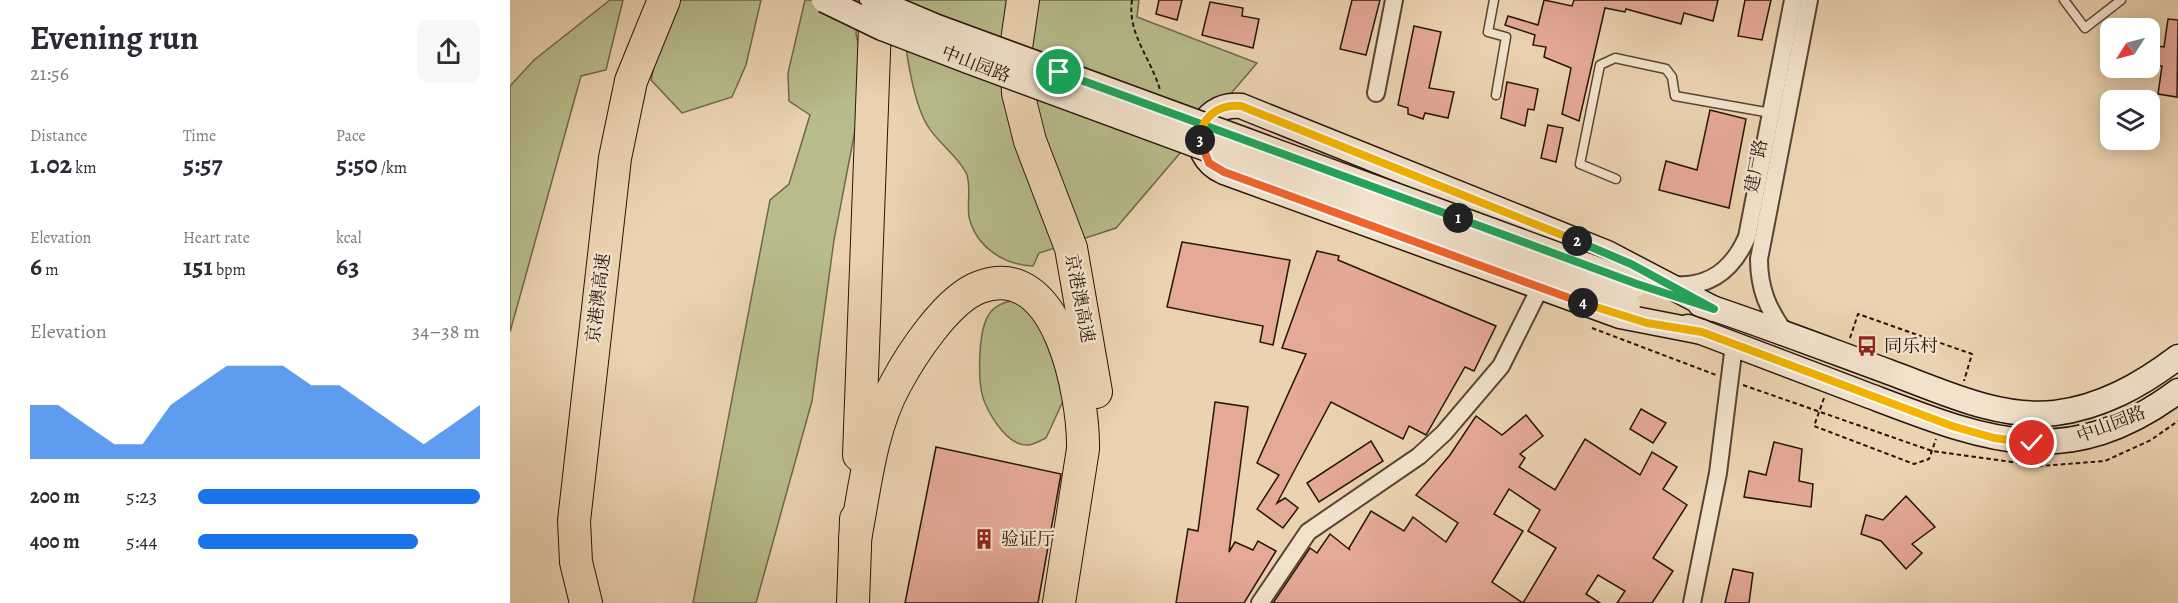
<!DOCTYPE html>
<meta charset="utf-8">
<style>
:root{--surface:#fff;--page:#f7f7f7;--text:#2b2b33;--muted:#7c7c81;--accent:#1a73e8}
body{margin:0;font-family:Alegreya,"Noto Serif SC",serif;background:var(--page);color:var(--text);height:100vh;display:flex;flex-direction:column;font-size:22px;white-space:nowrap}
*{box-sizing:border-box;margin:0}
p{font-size:20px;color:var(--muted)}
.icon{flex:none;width:33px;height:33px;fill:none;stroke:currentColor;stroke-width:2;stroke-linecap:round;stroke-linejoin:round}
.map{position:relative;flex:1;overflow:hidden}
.panel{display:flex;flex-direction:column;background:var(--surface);width:510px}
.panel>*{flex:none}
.needle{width:39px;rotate:234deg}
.controls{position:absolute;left:1590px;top:18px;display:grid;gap:12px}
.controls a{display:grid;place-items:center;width:60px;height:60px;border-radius:12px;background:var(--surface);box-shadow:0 3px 15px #0003;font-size:30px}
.pin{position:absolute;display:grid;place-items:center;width:51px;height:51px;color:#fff;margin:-26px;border:3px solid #fff;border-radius:50%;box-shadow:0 2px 6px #0007}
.km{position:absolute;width:30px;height:30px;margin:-15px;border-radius:50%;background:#222;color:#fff;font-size:16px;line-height:30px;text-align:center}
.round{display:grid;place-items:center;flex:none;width:63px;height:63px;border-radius:12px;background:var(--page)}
.summary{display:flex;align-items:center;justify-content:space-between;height:102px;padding:0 30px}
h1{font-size:33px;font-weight:600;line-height:45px}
.figures{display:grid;grid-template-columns:repeat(3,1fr);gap:9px;height:102px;padding:6px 30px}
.figures div{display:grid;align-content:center}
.figures b{font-size:26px;font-weight:600}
.figures small{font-size:16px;font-weight:400}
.figures p{font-size:16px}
.chart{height:168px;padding:12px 30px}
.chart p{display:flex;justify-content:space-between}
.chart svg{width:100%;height:108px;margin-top:6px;fill:var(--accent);opacity:.7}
ul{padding:0 30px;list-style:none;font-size:20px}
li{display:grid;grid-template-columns:96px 72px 1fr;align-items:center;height:45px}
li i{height:15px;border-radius:8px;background:var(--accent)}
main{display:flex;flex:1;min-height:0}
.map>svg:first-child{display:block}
.green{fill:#b8bc8b;stroke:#70684a;stroke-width:1.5}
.building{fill:#e5a998;stroke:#27140a;stroke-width:1.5;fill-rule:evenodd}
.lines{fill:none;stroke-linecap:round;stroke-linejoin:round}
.lane-casing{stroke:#584434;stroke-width:11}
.street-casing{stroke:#584434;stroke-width:20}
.secondary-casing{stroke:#27140a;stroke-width:27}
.highway-casing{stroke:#27140a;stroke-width:34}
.path{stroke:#27140a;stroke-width:2;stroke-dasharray:4.5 3;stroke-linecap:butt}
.lane{stroke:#f2e2cc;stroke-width:8}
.street{stroke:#f2e2cc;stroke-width:16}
.secondary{stroke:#f2e2cc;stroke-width:24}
.highway{stroke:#ebd3b1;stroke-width:32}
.secondary-bridge-casing{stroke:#27140a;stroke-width:27;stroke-linecap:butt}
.secondary-bridge{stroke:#f2e2cc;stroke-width:24}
.split-1-casing{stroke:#fff;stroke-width:12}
.split-2-casing{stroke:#fff;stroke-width:12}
.split-3-casing{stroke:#fff;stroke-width:12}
.split-4-casing{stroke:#fff;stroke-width:12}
.split-5-casing{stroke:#fff;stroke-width:12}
.split-1{stroke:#22a559;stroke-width:8}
.split-2{stroke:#22a559;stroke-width:8}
.split-3{stroke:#f5b400;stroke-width:8}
.split-4{stroke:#f0652b;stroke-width:8}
.split-5{stroke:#f5b400;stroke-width:8}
.labels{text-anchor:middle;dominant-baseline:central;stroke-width:5;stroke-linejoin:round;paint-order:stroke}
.street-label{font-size:18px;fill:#27140a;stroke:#f2e2cc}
.poi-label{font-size:18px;fill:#27140a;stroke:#f2e2cc;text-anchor:start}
</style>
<main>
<section class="panel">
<div class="summary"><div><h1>Evening run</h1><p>21:56</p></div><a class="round"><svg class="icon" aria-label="share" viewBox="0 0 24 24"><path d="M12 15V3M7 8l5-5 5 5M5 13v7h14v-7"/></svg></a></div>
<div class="figures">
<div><p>Distance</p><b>1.02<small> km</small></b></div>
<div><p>Time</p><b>5:57</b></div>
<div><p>Pace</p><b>5:50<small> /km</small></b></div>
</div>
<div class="figures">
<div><p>Elevation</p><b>6<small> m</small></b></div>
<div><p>Heart rate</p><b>151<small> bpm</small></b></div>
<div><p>kcal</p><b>63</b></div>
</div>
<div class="chart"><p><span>Elevation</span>34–38 m</p>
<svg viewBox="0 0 160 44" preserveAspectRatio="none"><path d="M0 44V22L10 22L20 30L30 38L40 38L50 22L60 14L70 6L80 6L90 6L100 14L110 14L120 22L130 30L140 38L150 30L160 22V44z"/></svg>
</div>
<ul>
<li><b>200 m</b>5:23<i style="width:100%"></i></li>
<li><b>400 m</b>5:44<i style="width:78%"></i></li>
</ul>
</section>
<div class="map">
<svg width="1668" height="603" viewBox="0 0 1668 603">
<rect width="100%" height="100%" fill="#ebd3b1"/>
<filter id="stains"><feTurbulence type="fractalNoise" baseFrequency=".00333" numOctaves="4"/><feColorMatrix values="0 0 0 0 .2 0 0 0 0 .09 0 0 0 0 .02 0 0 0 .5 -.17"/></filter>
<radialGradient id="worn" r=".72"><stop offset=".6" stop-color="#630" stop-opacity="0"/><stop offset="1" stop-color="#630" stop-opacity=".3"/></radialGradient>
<g class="green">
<polygon points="100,0 113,0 96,70 71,76 0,332 0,86 24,60"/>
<polygon points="167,0 251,0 236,65 222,97 172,113 141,80 147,52"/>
<polygon points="295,0 349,0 346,34 356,73 324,240 302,401 246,603 183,603 260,200 279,184 300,115 279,101 278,73"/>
<path d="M390,0H629L627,17L747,63L606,228L529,253L523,266C494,265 466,247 459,217C457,204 461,188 457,175C451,159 426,141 417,125C400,96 394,34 390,0Z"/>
<path d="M509,300L534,318L554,399L536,438C531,440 525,444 519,445C499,447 482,419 475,403C467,386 468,333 478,316C484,305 497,301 509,300Z"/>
</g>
<g class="building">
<polygon points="649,0 672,0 667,20 646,14"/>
<polygon points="842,0 870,0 856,55 830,49"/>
<polygon points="1034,0 1062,6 1064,0 1208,0 1203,21 1174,13 1171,24 1116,9 1115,12 1095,8 1069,121 1052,114 1061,68 1034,57 1036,47 1023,45 1025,35 995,25 998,16 1028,25"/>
<polygon points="1235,0 1261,0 1252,40 1228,36"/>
<polygon points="700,2 733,8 732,16 749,19 743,48 692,35"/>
<polygon points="1658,19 1668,20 1667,97 1648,94 1652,66 1640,64 1640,45 1654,47"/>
<polygon points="904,26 931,32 919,88 944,92 938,118 915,113 913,119 898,114 898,108 888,105"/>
<polygon points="997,82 1028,89 1024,110 1018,109 1015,126 991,118"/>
<polygon points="1200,110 1236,119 1219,208 1149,190 1156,161 1187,170"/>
<polygon points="1038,125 1053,128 1046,162 1031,158"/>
<polygon points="672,242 780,260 763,345 750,342 753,326 657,307"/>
<polygon points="807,251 829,256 828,260 986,326 964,371 955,367 916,435 899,426 893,439 821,402 767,503 775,498 788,508 773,528 747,509 769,475 747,463 796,354 772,348"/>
<polygon points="705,402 738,407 719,552 725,542 743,550 748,541 766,551 734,603 666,603 678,529 688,531"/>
<polygon points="1131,409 1156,423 1143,443 1120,429"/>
<path d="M1016,415L1033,436L1010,454L1015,458L1009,467L1045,490L1075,439L1130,475L1142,452L1167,467L1153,489L1177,505L1143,558L1163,571L1142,603H1107L1115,591L1088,575L1076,594L1090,603H763L800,548L807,553L820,534L840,550L839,548L861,511L894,531L903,517L936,542L948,523L906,495L940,455L966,416L992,435ZM999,489L1030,510L1018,531L1046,548L1013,603L982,582L1013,531L984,514Z"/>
<polygon points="861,441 873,461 809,502 797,483"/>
<polygon points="1264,442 1292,449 1289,481 1303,484 1301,507 1234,497 1239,471 1256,475"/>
<polygon points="426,447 551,474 528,603 395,603"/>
<polygon points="1396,496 1425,527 1402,544 1412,553 1396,569 1371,541 1351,534 1356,515 1373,520"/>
<polygon points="1223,569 1243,573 1239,603 1215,603"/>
</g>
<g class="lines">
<g class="lane-casing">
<g id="lane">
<polyline points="984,0 978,32 996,37 986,95"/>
<polyline points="1554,0 1575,28 1611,0"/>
<polyline points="1106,179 1070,164 1090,65 1105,58 1156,69 1162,77 1165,96 1261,113"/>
</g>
</g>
<g class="street-casing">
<g id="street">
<polyline points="866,93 884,0"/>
<path d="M1163,285C1200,288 1223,269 1237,237L1283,0"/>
<path d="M1276,334C1258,310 1249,289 1249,259L1299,0"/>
<polyline points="750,603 798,532 909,456 934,433 991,366 1030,288"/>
<polyline points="1182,603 1208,473 1224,345"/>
</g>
</g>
<g class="secondary-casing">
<g id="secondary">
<path d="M1190,304C1254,325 1316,349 1379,372C1431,391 1488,419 1545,413C1592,407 1631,385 1668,357"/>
<path d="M1178,327C1236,349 1294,371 1352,393C1471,438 1554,476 1668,391"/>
<path d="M1192,332L1110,316L714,172C674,154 687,102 731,106L1097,253L1204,309"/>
</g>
</g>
<g class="highway-casing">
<g id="highway">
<polyline points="513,0 506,48 508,93 520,141 561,248 586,392"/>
<polyline points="349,455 366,0"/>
<path d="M345,539C355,489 360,431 385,385C401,355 437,299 470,287C549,257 574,398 573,449L549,603"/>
<polyline points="76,603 66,562 64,521 105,158 121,81 154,0"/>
<polyline points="343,603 346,519"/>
</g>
</g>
<g class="path">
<path d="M622,0C617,34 641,58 650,90"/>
<polyline points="1082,328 1206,375"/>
<polyline points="1340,338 1348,314 1462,354 1454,381"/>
<polyline points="1233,385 1422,451 1531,466 1595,461 1641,440 1668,421"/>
<polyline points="1314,398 1304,426 1404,464 1419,459 1426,439"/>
</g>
<use href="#lane" class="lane"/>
<use href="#street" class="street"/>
<use href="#secondary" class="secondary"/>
<use href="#highway" class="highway"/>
<g class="secondary-bridge-casing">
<g id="secondary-bridge">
<polyline points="314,0 372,28 458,61 1118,304"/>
<polyline points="363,0 427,27 1127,284"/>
</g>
</g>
<use href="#secondary-bridge" class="secondary-bridge"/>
</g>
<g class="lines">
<g class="split-1-casing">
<polyline id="split-1" points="549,72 948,218"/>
</g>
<g class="split-2-casing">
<polyline id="split-2" points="948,218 1127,284 1204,309 1121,264 1067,241"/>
</g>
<g class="split-3-casing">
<path id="split-3" d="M690,140C691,117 708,104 731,106L1067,241"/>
</g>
<g class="split-4-casing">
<polyline id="split-4" points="690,140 699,163 714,172 1073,303"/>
</g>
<g class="split-5-casing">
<polyline id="split-5" points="1073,303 1137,323 1192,332 1442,426 1484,438 1522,443"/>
</g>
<use href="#split-1" class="split-1"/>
<use href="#split-2" class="split-2"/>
<use href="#split-3" class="split-3"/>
<use href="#split-4" class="split-4"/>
<use href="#split-5" class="split-5"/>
</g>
<defs>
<g id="bus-bare" transform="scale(1.62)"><path d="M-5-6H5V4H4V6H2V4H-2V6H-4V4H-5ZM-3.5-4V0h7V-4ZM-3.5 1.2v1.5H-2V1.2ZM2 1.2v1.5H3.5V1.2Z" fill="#8f2418" stroke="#f2e2cc" stroke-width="2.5" paint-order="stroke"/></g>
<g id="building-bare" transform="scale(1.62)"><path d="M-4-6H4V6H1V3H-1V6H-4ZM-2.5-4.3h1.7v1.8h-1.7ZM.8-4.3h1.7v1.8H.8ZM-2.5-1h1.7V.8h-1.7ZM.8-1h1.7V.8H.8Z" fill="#8f2418" stroke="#f2e2cc" stroke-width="2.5" paint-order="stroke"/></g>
</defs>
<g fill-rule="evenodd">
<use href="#bus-bare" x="1357" y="346"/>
<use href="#building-bare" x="474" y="539"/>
</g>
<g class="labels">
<g class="street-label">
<text transform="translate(466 64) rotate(21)">中山园路</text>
<text transform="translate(1246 166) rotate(-79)">建厂路</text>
<text transform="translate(88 298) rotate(-83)">京港澳高速</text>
<text transform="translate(570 298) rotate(79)">京港澳高速</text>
<text transform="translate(1601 424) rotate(-21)">中山园路</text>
</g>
<g class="poi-label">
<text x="1374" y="346">同乐村</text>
<text x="491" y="539">验证厅</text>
</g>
</g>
<rect width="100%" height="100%" filter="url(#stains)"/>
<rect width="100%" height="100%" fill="url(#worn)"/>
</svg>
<div class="controls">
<a><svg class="needle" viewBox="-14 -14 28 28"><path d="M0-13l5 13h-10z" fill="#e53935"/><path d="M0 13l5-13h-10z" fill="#7c7c81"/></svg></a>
<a><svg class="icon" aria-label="layers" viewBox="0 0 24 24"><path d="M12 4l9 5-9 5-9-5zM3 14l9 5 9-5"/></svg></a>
</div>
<div class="pin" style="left:549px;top:72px;background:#1e9e55"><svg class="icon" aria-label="arrive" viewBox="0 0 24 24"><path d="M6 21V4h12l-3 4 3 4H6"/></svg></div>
<div class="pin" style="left:1522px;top:443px;background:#d93025"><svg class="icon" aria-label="check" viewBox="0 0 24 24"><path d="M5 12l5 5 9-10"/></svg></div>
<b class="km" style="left:948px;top:218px">1</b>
<b class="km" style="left:1067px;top:241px">2</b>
<b class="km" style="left:690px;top:140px">3</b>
<b class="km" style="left:1073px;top:303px">4</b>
</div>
</main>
